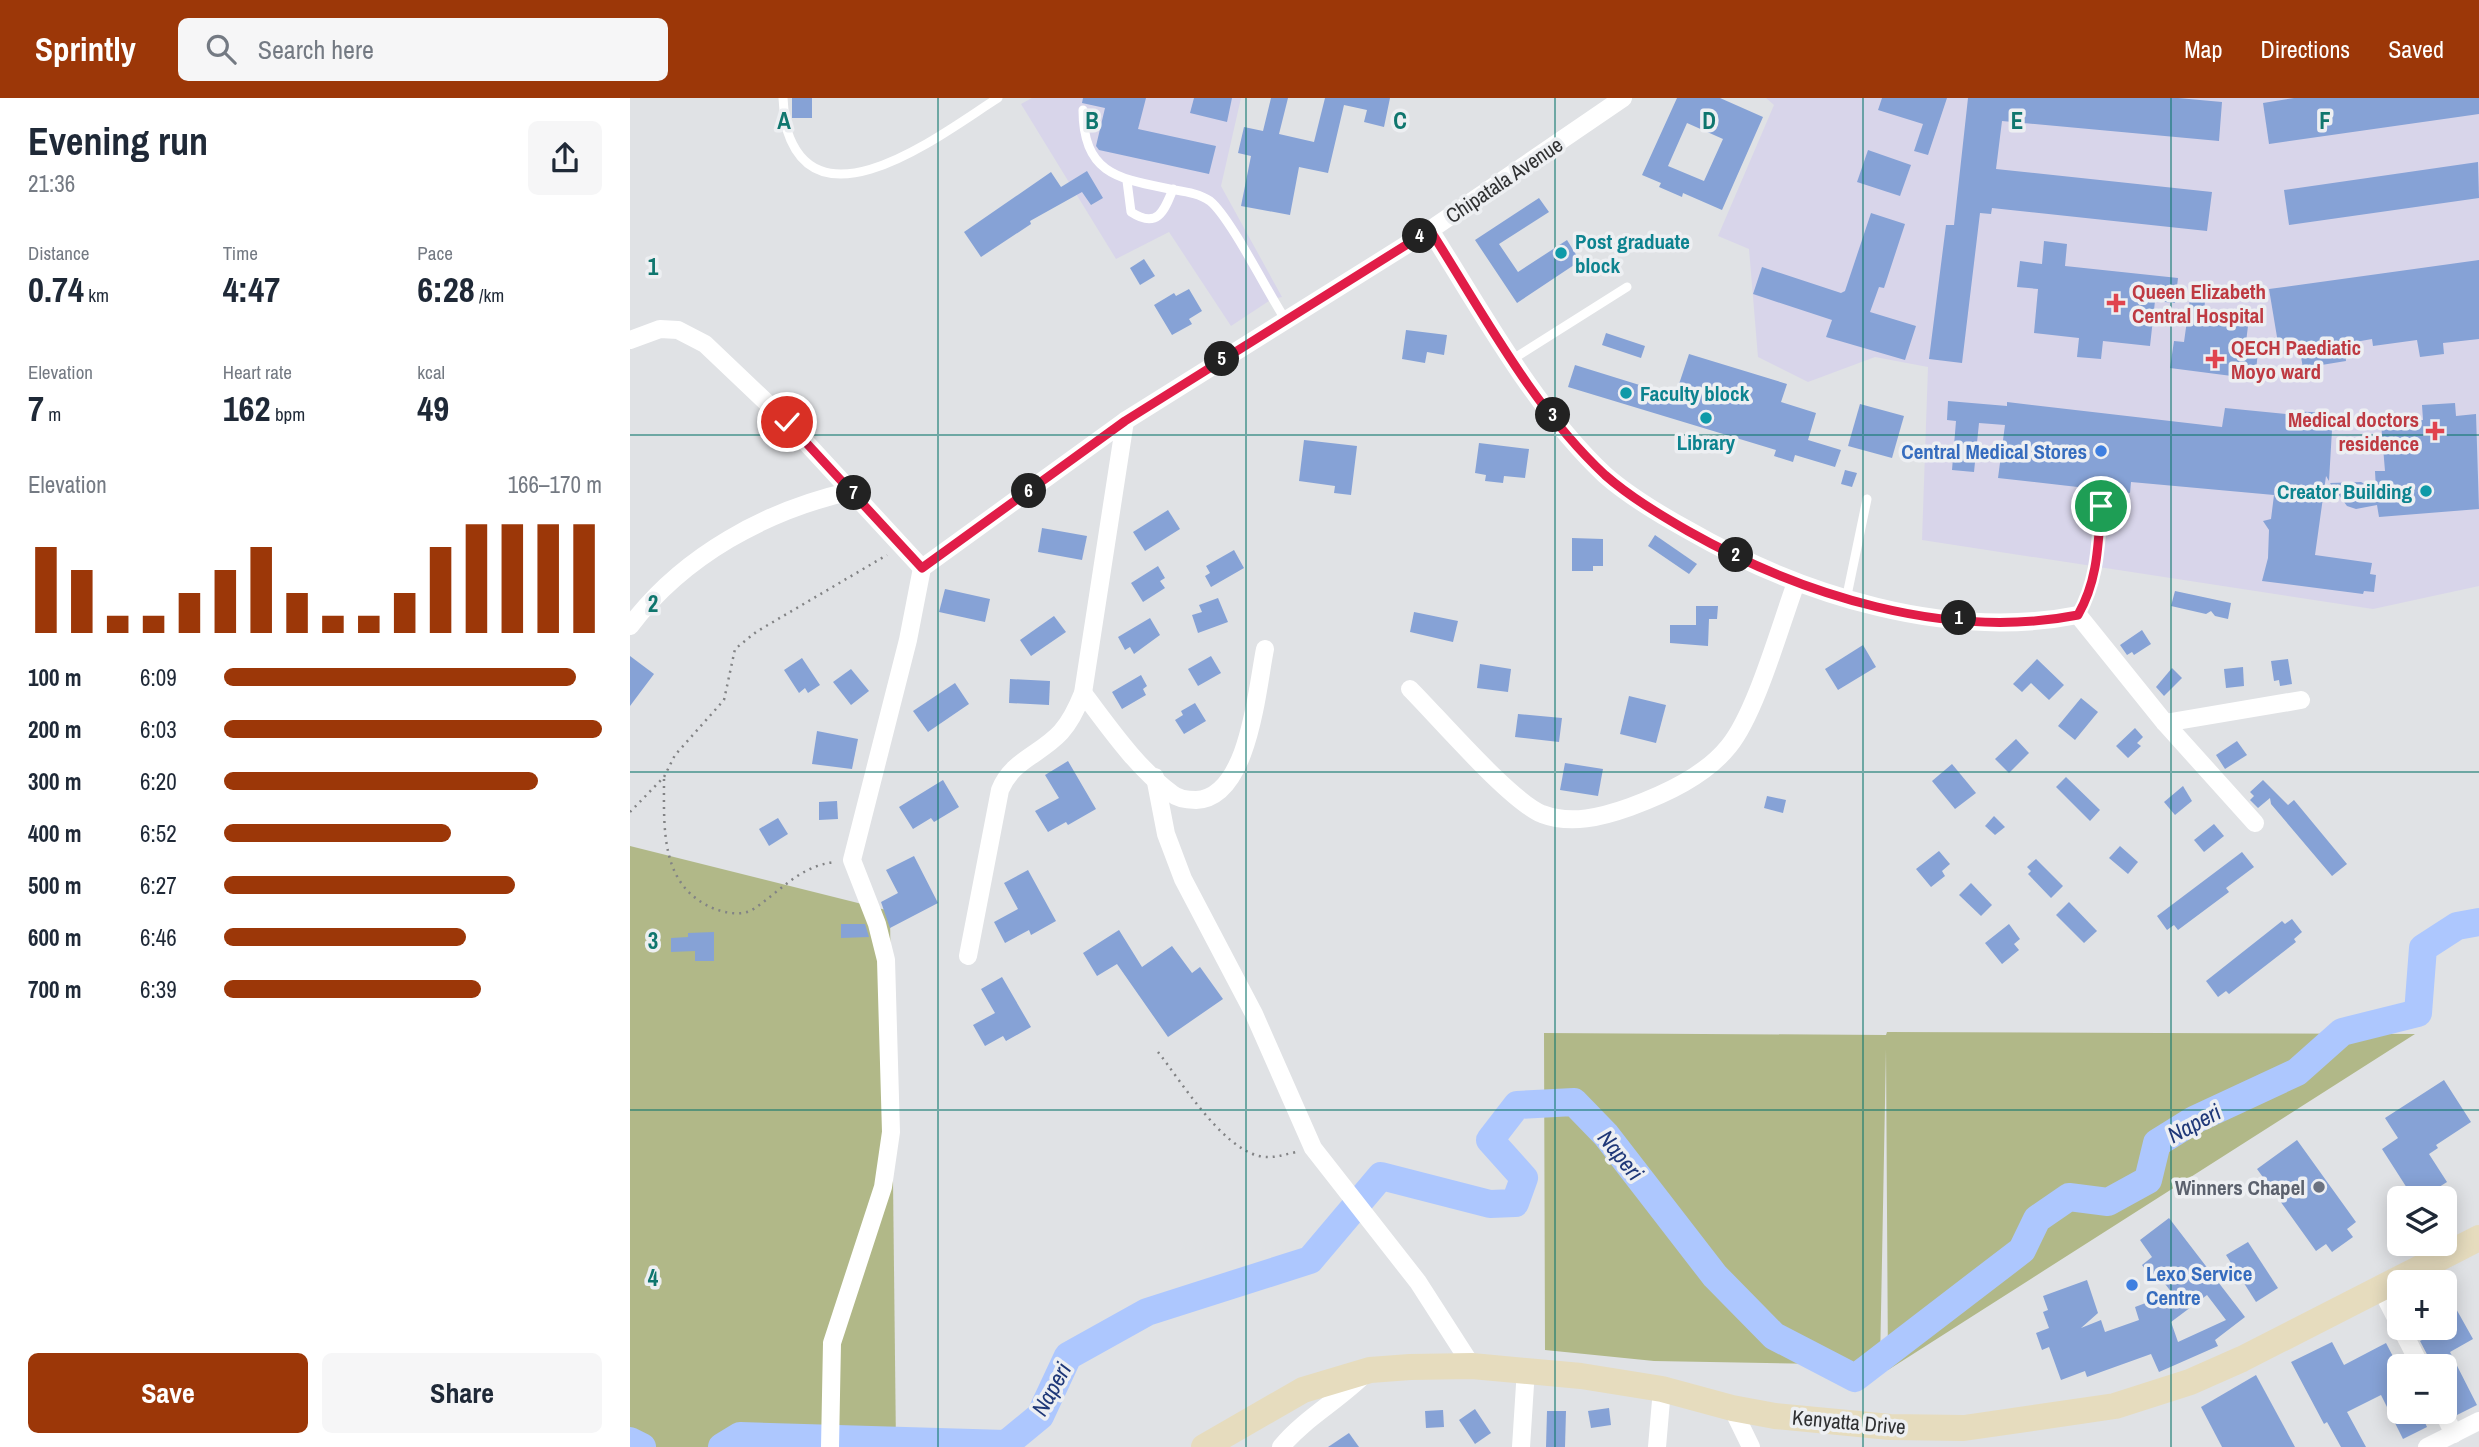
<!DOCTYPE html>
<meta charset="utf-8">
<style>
:root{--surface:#fff;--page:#f6f6f7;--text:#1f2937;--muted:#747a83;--accent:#9c3708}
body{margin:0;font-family:"Archivo Narrow",sans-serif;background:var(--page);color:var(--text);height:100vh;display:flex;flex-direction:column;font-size:26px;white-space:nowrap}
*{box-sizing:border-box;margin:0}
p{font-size:23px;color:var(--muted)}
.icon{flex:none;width:38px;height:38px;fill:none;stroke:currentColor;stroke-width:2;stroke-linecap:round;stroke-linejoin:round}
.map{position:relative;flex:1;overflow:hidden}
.side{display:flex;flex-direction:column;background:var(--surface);width:630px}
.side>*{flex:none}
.buttons{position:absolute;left:1757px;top:1088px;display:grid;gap:14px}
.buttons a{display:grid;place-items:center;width:70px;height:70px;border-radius:10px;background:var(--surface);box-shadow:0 4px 18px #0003;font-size:35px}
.pin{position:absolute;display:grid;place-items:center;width:60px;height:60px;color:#fff;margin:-30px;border:4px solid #fff;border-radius:50%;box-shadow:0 2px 7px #0007}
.km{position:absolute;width:35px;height:35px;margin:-18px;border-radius:50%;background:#222;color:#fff;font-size:19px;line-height:35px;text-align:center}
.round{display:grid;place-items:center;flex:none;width:74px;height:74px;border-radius:10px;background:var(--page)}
.headline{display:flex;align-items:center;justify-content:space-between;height:119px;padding:0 28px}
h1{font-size:38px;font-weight:700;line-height:52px}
.stats{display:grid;grid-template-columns:repeat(3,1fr);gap:10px;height:119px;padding:7px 28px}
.stats div{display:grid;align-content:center}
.stats b{font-size:35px;font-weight:700}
.stats small{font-size:19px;font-weight:400}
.stats p{font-size:19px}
.chart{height:196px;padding:14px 28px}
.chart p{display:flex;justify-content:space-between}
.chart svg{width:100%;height:126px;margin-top:7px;stroke:var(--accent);stroke-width:6}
.button{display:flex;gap:14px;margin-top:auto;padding:14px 28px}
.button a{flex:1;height:80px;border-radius:10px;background:var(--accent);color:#fff;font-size:28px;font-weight:700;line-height:80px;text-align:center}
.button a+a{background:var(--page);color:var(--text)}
ul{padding:0 28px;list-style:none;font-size:23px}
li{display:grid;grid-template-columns:112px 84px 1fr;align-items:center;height:52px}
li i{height:18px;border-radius:9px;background:var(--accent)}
header{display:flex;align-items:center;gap:42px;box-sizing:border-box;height:98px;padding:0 35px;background:var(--accent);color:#fff}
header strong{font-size:33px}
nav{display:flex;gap:38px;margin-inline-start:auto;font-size:24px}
.search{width:490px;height:63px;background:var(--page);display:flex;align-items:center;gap:18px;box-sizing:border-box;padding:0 24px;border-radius:10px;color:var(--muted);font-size:26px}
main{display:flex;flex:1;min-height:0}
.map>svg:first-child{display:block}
.medical{fill:#d8d5ea}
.green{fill:#b1b888}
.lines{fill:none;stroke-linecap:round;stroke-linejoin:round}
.river{stroke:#adc7fe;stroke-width:28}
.building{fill:#86a2d6;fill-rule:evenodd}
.path{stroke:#828385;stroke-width:2.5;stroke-dasharray:2 5;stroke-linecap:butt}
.lane{stroke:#fff;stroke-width:9}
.street{stroke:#fff;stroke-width:18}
.secondary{stroke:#e6dcbe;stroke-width:26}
.route-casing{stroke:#fff;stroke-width:14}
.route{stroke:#e11d48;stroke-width:9}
.grid{fill:none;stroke:#0f766e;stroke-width:2;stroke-opacity:0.55}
.culture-dot{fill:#0f9aa8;stroke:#edeff2;stroke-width:2.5}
.health-dot{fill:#e0444e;stroke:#edeff2;stroke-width:2.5}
.shop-dot{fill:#3f7fe0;stroke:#edeff2;stroke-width:2.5}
.worship-dot{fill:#6b7280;stroke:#edeff2;stroke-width:2.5}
.labels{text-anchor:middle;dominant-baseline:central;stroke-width:7;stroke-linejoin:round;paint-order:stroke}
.street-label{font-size:21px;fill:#303132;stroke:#edeff2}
.culture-label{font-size:21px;font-weight:bold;fill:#0d838f;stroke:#edeff2;text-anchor:start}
.health-label{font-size:21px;font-weight:bold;fill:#be3a42;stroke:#edeff2;text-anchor:start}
.shop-label{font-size:21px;font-weight:bold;fill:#366cbe;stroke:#edeff2;text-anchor:end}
.worship-label{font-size:21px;font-weight:bold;fill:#5b616d;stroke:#edeff2;text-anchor:end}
.water-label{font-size:23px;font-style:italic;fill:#1f3878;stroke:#edeff2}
.grid-label{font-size:23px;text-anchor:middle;font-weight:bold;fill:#0f766e;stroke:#edeff2;stroke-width:7;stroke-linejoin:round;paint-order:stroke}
</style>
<header>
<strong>Sprintly</strong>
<div class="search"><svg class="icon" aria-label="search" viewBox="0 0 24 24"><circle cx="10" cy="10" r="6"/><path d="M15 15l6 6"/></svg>Search here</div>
<nav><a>Map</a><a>Directions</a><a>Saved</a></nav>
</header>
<main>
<section class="side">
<div class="headline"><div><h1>Evening run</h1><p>21:36</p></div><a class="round"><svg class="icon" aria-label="share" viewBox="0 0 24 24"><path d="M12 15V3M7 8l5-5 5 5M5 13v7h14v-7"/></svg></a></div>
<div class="stats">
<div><p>Distance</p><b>0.74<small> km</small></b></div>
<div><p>Time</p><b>4:47</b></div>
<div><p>Pace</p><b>6:28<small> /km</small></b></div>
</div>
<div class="stats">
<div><p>Elevation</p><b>7<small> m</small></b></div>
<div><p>Heart rate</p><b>162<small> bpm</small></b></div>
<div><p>kcal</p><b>49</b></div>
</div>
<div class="chart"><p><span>Elevation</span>166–170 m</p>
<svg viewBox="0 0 160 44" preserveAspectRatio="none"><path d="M5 44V14M15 44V22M25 44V38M35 44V38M45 44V30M55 44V22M65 44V14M75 44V30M85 44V38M95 44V38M105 44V30M115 44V14M125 44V6M135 44V6M145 44V6M155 44V6"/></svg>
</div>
<ul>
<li><b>100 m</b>6:09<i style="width:93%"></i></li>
<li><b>200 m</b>6:03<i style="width:100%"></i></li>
<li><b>300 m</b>6:20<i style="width:83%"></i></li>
<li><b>400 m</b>6:52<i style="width:60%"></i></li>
<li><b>500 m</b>6:27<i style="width:77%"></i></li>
<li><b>600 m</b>6:46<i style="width:64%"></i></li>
<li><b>700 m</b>6:39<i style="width:68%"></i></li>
</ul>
<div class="button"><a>Save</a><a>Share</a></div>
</section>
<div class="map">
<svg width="1849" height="1349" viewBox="0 0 1849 1349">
<rect width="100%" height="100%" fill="#e0e2e5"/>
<g class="medical">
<polygon points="402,0 611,0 591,88 652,199 642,201 601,228 539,134 486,161 391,6"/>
<polygon points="1136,0 1849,0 1849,488 1743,511 1292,442 1298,269 1245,259 1178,284 1128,259 1119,151 1088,138 1144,7"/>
</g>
<g class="green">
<polygon points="0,748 260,813 266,1349 0,1349"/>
<polygon points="1257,934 1785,936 1258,1272 1256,951 1250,1267 1024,1263 915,1252 914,935 1256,937"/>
</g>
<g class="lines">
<g class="river">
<polyline points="0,1343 12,1349"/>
<polyline points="92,1349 110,1338 376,1346 410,1318 438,1258 517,1214 680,1162 751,1078 860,1106 885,1105 894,1080 860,1042 887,1007 944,1004 976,1037 1085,1178 1144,1238 1225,1280 1392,1152 1407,1121 1439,1099 1478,1104 1518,1082 1527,1045 1564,1022 1667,974 1712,934 1788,915 1793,850 1827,828 1849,824"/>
</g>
</g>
<g class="building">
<rect x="162" y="0" width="20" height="20"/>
<polygon points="453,0 516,0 508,31 586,48 579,76 469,52 466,48 475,10 452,5"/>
<polygon points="564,0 602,0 597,24 560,15"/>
<polygon points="641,0 658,0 649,36 684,44 695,0 760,0 754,29 734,24 737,12 714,7 698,75 669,69 660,117 611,108 621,58 608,55 614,29 633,33"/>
<path d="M1047,0H1090L1133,19L1092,112L1053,95L1052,99L1029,89L1031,85L1012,77ZM1057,25L1093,41L1074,83L1038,68Z"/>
<polygon points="1252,0 1317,0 1298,57 1284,53 1293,26 1248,12"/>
<polygon points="1338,0 1548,0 1592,4 1589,43 1372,23 1366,71 1582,94 1577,133 1362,110 1361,116 1350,115 1332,265 1299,261 1316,127 1324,127"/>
<polygon points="1664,0 1849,0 1849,16 1639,46 1633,5"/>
<polygon points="1238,52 1281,67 1270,98 1227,84"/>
<polygon points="1848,64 1849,100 1659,127 1654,92"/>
<polygon points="457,73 473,100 461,107 452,94 400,123 401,126 351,159 334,134 421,74 431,89"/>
<polygon points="909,100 919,114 869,146 888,174 937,142 950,163 887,205 845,142"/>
<polygon points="1241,115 1275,126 1254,190 1249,189 1240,214 1286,228 1275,262 1196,239 1202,222 1123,196 1132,169 1211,195 1215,193"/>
<polygon points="1414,143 1437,146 1435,168 1548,180 1545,205 1525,203 1520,248 1473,243 1471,261 1447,259 1449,240 1404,235 1408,191 1387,189 1390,163 1412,166"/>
<polygon points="514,161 525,178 510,187 500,170"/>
<polygon points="1849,162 1849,241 1813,245 1814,256 1790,259 1787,242 1743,248 1742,241 1714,246 1716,263 1673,270 1670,253 1650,257 1639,191"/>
<polygon points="559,191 572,213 559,221 562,226 542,237 524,207 544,195 546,198"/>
<polygon points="1560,201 1575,203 1574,214 1619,220 1615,252 1628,254 1625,281 1540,270 1544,243 1554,244"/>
<polygon points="776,232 817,237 814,257 797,254 795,265 772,261"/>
<polygon points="976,235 1015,248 1011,260 972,247"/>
<polygon points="1059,256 1157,286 1151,304 1186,315 1178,342 1211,352 1205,369 1165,357 1163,364 1144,358 1146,352 938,289 945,267 1045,298"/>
<polygon points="1318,303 1377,308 1377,304 1592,329 1595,310 1656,316 1657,313 1703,315 1699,383 1696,378 1685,457 1742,465 1740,476 1746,477 1744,494 1734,493 1733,496 1632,483 1638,460 1639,432 1633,423 1641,421 1644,397 1501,384 1500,395 1368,380 1375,327 1349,325 1344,374 1322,372 1326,323 1317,322"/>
<polygon points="1825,305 1826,318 1846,316 1849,411 1749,419 1747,407 1726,411 1717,408 1700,385 1731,384 1746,392 1745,373 1755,373 1751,325 1793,322 1792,307"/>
<polygon points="1230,306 1274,318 1262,360 1218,348"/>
<polygon points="674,342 727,348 721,397 704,395 705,388 669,383"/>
<polygon points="849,345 899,351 895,380 874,378 873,385 855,383 856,377 845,375"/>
<polygon points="1215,372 1227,375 1222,389 1211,386"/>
<polygon points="538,412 550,431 515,453 503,434"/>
<polygon points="412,430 457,438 452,462 408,454"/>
<polygon points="1025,437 1067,466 1059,476 1018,448"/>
<polygon points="942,440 973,441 973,468 963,468 963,473 942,473"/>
<polygon points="604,452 614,470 581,489 575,478 580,475 576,468"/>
<polygon points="528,468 535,480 530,483 535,490 513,504 501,485"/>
<polygon points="315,491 360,501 355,524 309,514"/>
<polygon points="1545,493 1601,505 1598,521 1585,518 1581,513 1576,516 1541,508"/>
<polygon points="588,500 598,524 568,535 562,517 572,514 569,507"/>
<polygon points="1066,508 1088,508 1087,521 1079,521 1078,548 1040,545 1040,527 1066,527"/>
<polygon points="784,514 828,523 823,544 780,534"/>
<polygon points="424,518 436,534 401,558 390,542"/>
<polygon points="520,520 530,537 504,556 500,549 495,552 488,539"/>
<polygon points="1512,532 1521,546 1504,557 1502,554 1497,557 1490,547"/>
<polygon points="1233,547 1246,569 1208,592 1195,571"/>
<polygon points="0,558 24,576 0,608"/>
<polygon points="581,558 591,575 568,588 558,571"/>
<polygon points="172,560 190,587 178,595 175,590 169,595 154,572"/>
<polygon points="1407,561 1434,587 1419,602 1401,585 1392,594 1383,586"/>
<polygon points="1658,561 1662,586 1650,588 1649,582 1644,583 1641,563"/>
<polygon points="850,566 881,571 878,594 847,590"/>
<polygon points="1613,569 1614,588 1596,590 1594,571"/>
<polygon points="1542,570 1552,580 1534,598 1526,589"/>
<polygon points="221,571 239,593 221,607 203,584"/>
<polygon points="511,577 517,588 513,591 516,597 492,611 482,594"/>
<polygon points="380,581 420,583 419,607 379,605"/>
<polygon points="325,585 339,606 298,634 283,613"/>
<polygon points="999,598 1036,607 1026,645 990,636"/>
<polygon points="1451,600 1468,614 1445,642 1428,628"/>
<polygon points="565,605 576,623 554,636 545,622 553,617 551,613"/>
<polygon points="888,616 932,620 929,644 885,639"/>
<polygon points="1505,630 1513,639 1507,645 1511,648 1498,660 1486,648"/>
<polygon points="187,633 228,641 222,671 182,666"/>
<polygon points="1386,641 1399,655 1379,675 1365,661"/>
<polygon points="1607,643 1617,657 1595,671 1586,657"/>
<polygon points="438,663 466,711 438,727 436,724 418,734 405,713 429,700 415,677"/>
<polygon points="935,665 973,671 968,698 930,692"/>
<polygon points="1322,666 1346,695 1325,711 1302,683"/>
<polygon points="1436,679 1470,712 1460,723 1426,689"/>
<polygon points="313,682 329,709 304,724 301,720 283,731 269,709"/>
<polygon points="1633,682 1658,707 1664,702 1717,766 1702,778 1641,706 1640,700 1628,710 1620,702 1624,698 1620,694"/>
<polygon points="1553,688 1562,703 1545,717 1534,704"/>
<polygon points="1137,698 1156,702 1153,715 1134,710"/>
<polygon points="207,703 208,721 189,722 189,704"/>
<polygon points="1364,718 1375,729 1365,737 1355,728"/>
<polygon points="148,720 158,736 139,748 129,731"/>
<polygon points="1584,726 1594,738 1574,754 1564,742"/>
<polygon points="1490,748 1508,764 1498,776 1479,760"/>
<polygon points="1309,753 1320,766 1312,773 1315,778 1301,789 1286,771"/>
<polygon points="1612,754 1624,769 1596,790 1599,794 1548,832 1544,827 1537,832 1527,818"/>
<polygon points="284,758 308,805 260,830 251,804 268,795 256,772"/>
<polygon points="1406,761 1433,788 1421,800 1398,776 1401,773 1397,769"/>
<polygon points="398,772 426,823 401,837 399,832 375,845 364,824 388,811 374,785"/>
<polygon points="1341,785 1362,807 1351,818 1329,797"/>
<polygon points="1439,804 1467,833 1454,845 1426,817"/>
<polygon points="1662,821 1672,834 1664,841 1666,844 1599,896 1596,893 1588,899 1576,883 1652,823 1655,826"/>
<polygon points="211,826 235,826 239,839 211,840"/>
<polygon points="1379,826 1390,841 1384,846 1389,852 1372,866 1355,845"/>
<polygon points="489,832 512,869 542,848 562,875 570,869 593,901 538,939 487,866 467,878 453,855"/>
<polygon points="84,834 84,863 65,863 65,853 41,854 41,840 58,839 58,835"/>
<polygon points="372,879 401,929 376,943 373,938 355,948 343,927 365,915 351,891"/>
<polygon points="1814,982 1841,1024 1806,1047 1808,1050 1799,1056 1817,1084 1790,1101 1784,1101 1752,1051 1768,1040 1755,1020"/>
<polygon points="1667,1042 1726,1124 1717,1131 1723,1139 1702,1154 1696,1146 1686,1153 1627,1071"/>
<path d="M1539,1120L1615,1219L1585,1242L1588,1248L1529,1274L1521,1256L1457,1279L1455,1273L1431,1282L1419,1249L1412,1252L1406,1235L1419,1230L1413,1214L1418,1212L1413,1198L1457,1182L1468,1215L1451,1230L1471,1222L1475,1234L1509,1222L1505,1209L1542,1195L1526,1174L1520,1178L1512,1167L1522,1159L1510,1142ZM1577,1197L1596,1222L1548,1244L1541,1224Z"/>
<polygon points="1618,1144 1648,1190 1626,1204 1596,1157"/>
<polygon points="1815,1191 1843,1241 1820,1254 1847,1307 1827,1317 1815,1303 1815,1257 1801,1264 1790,1243 1815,1230"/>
<polygon points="1702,1244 1714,1267 1756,1245 1769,1270 1769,1314 1790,1314 1797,1329 1773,1341 1751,1297 1717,1314 1736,1349 1711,1349 1697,1324 1694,1326 1661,1264"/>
<polygon points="1626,1277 1665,1349 1592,1349 1571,1309"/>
<polygon points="979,1310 981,1327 961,1330 958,1313"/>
<polygon points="845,1311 861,1335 845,1346 829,1322"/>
<polygon points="813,1312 814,1329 796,1330 795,1313"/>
<polygon points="917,1313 936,1313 935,1349 916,1349"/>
<polygon points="719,1335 729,1349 698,1349"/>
</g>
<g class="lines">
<g class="path">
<path d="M34,681C34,732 30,789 85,811C96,815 111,818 122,812C150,794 169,768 205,764"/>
<polyline points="0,714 34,679 45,657 94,602 105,551 126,534 257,457"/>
<path d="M528,954C551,983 591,1049 629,1058C642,1061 653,1057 666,1054"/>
</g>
<g class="lane">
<path d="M153,0C154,10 154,22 157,32C189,134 318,31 368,0"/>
<path d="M453,12C453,78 491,81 545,92C557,94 570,96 580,103C600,119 638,195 655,221"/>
<path d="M497,83L501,114C527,131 534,114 543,91"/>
<polyline points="883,261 997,189"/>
<polyline points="1216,502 1237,401"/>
<path d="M1448,517C1468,482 1468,447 1471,407"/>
</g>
<g class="street">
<path d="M800,132C853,215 903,309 975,377C1000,399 1029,416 1058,432C1171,497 1317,543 1448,517L1535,625L1625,725"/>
<polyline points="0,242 30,231 48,232 75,246 157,324 292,470"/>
<path d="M0,528C53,458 136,412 222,393"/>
<path d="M780,591C808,619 880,703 912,716C941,727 972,719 1000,709C1035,696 1075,678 1099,648C1126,615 1150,528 1166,485"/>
<path d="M453,595C479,629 506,669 541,695C548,701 558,702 566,702C619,700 627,590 635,551"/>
<polyline points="1535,625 1671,602"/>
<polyline points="525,679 536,736 553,781 624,916 683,1050 788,1184 842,1268"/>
<path d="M338,858L370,692C382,662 410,657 431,634C441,623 447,610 453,595L495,323"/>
<polyline points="1751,1191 1769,1226"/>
<polyline points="1771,1230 1791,1269"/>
<polyline points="1102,1310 1121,1349"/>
<polyline points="1813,1314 1824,1336"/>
<polyline points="200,1349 202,1245 253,1089 261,1034 256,862 247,826 222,762 278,542 292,470 495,323 800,132 993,0"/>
<path d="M651,1349C675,1320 708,1303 735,1276"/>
<polyline points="891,1349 896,1271"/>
<polyline points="1027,1349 1032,1291"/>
<polyline points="1797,1349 1849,1323"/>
</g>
<polyline class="secondary" points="574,1349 673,1292 740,1272 780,1269 842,1268 951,1278 1032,1291 1102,1310 1145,1318 1260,1329 1334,1330 1485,1308 1560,1284 1612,1261 1849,1140"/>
</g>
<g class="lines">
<g class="route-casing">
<path id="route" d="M157,324L292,470L495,323L800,132C853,215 902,309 975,377C1000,399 1029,416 1058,433C1171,497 1317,543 1448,517C1468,482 1468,447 1471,408"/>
</g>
<use href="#route" class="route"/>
</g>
<path class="grid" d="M308,0V1349M616,0V1349M925,0V1349M1233,0V1349M1541,0V1349M0,337H1849M0,674H1849M0,1012H1849"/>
<g class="culture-dot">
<circle cx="931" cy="155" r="7"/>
<circle cx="996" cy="295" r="7"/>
<circle cx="1076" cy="320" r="7"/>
<circle cx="1796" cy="393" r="7"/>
</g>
<g class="health-dot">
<path d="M1482.5 194.5h7v7h7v7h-7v7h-7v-7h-7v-7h7z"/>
<path d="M1581.5 250.5h7v7h7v7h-7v7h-7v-7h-7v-7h7z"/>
<path d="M1801.5 322.5h7v7h7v7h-7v7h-7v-7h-7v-7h7z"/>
</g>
<g class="shop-dot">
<circle cx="1471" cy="353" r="7"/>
<circle cx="1502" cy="1187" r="7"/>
</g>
<circle class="worship-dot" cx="1689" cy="1089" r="7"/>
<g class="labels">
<g class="street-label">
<text transform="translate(874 82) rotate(-34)">Chipatala Avenue</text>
<text transform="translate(1219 1324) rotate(5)">Kenyatta Drive</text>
</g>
<g class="culture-label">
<text x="945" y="143">Post graduate<tspan x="945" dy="24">block</tspan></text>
<text x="1010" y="295">Faculty block</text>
<text x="1076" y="344" text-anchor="middle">Library</text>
<text x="1782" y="393" text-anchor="end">Creator Building</text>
</g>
<g class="health-label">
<text x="1502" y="193">Queen Elizabeth<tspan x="1502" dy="24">Central Hospital</tspan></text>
<text x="1601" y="249">QECH Paediatic<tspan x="1601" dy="24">Moyo ward</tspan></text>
<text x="1789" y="321" text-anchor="end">Medical doctors<tspan x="1789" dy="24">residence</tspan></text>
</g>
<g class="shop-label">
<text x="1457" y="353">Central Medical Stores</text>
<text x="1516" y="1175" text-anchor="start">Lexo Service<tspan x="1516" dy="24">Centre</tspan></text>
</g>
<g class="worship-label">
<text x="1675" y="1089">Winners Chapel</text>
</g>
<g class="water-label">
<text transform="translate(1564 1025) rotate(-28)">Naperi</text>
<text transform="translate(991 1057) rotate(51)">Naperi</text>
<text transform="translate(421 1291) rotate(-61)">Naperi</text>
</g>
</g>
<g class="grid-label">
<text x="154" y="31">A</text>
<text x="462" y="31">B</text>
<text x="770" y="31">C</text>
<text x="1079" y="31">D</text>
<text x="1387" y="31">E</text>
<text x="1695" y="31">F</text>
<text x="23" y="177">1</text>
<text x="23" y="514">2</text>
<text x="23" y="851">3</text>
<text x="23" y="1188">4</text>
</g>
</svg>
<div class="buttons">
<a><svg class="icon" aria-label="layers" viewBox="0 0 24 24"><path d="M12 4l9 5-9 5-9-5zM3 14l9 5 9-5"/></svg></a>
<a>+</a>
<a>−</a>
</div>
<div class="pin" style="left:1471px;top:408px;background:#1e9e55"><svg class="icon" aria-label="arrive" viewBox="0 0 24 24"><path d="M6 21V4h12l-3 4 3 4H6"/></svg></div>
<div class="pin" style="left:157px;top:324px;background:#d93025"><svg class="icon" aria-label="check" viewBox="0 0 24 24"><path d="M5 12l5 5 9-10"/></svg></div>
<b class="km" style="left:1329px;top:520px">1</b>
<b class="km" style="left:1106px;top:457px">2</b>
<b class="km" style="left:923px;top:317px">3</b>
<b class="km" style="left:790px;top:138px">4</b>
<b class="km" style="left:592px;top:261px">5</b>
<b class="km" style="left:399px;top:393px">6</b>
<b class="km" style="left:224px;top:395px">7</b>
</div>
</main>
